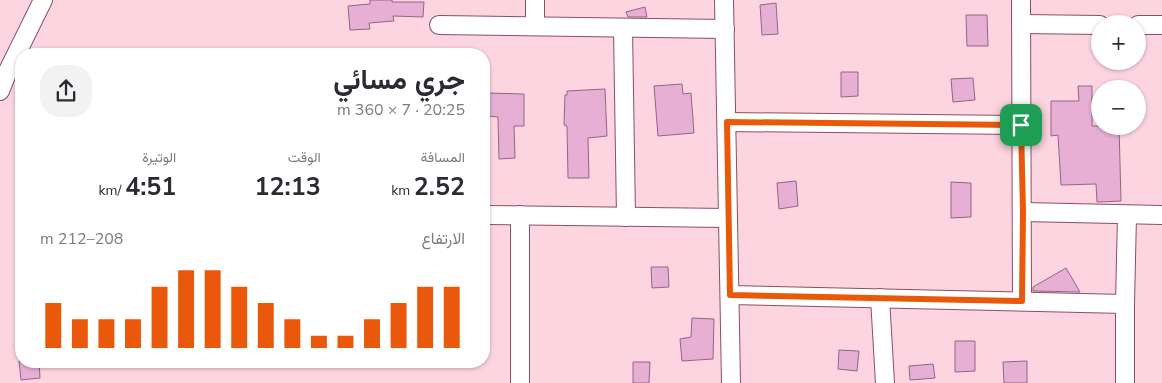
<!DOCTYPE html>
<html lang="ar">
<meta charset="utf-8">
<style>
:root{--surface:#fff;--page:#f2f2f3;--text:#2b2b33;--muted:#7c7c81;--accent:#ea580c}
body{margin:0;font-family:"Nunito Sans",Vazirmatn,sans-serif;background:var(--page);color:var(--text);direction:rtl;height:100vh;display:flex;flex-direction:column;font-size:19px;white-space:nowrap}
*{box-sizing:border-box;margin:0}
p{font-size:16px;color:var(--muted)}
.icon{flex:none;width:28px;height:28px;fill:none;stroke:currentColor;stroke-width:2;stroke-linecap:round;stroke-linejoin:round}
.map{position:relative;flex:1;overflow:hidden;direction:ltr}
.side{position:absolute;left:15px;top:48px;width:475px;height:320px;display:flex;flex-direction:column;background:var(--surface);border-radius:20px;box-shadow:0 1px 4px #0004;direction:rtl}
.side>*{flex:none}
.tools{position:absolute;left:1091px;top:15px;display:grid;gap:10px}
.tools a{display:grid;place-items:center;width:55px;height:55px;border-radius:50%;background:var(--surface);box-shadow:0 1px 4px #0004;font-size:25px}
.pin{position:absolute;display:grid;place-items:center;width:42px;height:42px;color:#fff;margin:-21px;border-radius:10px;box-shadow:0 2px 8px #0006}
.round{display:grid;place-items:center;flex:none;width:52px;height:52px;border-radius:20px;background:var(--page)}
.headline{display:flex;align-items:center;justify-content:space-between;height:85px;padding:0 25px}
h1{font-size:28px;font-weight:700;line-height:38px}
.figures{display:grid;grid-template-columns:repeat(3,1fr);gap:8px;height:85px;padding:5px 25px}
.figures div{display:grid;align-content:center}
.figures b{font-size:25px;font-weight:700}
.figures small{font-size:14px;font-weight:400}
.figures p{font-size:14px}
.chart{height:140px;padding:10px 25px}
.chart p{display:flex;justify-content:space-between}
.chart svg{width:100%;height:90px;margin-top:5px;stroke:var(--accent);stroke-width:6}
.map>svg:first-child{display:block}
.building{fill:#e6afd3;stroke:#956485}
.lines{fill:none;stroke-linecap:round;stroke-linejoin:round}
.minor-casing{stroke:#895063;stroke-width:20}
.minor{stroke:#fff;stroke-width:18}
.route-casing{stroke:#fff;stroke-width:10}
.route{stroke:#ea580c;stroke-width:6}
</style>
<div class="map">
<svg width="1162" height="383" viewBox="0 0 1162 383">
<rect width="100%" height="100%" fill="#fdd5e0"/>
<g class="building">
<polygon points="370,0 392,0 392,2 424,2 423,17 393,16 394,21 369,23 370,29 350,30 348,6 370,4"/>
<polygon points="776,3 778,34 762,35 760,5"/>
<polygon points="645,7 647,17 628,17 626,12"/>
<polygon points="966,15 987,15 988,46 967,46"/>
<polygon points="841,72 858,72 858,96 841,97"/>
<polygon points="973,78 975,100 953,102 951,79"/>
<polygon points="682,84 683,94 691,93 694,133 658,136 654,86"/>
<polygon points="1078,86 1092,86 1092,126 1119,126 1121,201 1097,202 1096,184 1061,185 1058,135 1051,136 1051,101 1079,101"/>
<polygon points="605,89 607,136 588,138 589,178 568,178 567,126 564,125 565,95 567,95 567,91"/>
<polygon points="487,93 524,94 524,126 514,126 515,158 499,159 498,117 487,116"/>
<polygon points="796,181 798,206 779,209 777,183"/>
<polygon points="951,182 971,183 971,217 951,218"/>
<polygon points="651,267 668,267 669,287 652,288"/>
<polygon points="1066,268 1080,292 1033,291 1033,287"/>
<polygon points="692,318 714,319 713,359 682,361 680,339 691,337"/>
<polygon points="955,341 975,341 975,371 955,372"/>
<polygon points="839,350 859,351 857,371 838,369"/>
<polygon points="19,361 39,361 40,378 21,380"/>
<polygon points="1027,361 1027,383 1004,383 1003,362"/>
<polygon points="633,362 650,362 649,383 633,383"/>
<polygon points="933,364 935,378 910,380 909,366"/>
</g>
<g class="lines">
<g class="minor-casing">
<g id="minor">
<polyline points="724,0 731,383"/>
<polyline points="1021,0 1022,301"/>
<polyline points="1021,24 1100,25"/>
<polyline points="439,25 725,29"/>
<polyline points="535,25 535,0"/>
<polyline points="1138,25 1162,25"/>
<polyline points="623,29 626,217"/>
<polyline points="0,91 8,71 43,0"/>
<polyline points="727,122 1021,125"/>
<polyline points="1023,212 1162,215"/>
<polyline points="484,215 728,218"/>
<polyline points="520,215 520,383"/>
<polyline points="730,295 1125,304"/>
<polyline points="880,298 885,383"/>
<polyline points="1125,383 1125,304 1127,215"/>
</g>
</g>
<use href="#minor" class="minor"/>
</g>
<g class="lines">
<g class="route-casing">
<polygon id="route" points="727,122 1021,125 1023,212 1022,301 730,295"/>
</g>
<use href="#route" class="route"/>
</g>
</svg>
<div class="tools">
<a>+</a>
<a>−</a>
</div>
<div class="pin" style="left:1021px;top:125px;background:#1e9e55"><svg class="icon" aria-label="arrive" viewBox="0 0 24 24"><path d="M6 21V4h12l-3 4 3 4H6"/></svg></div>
<section class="side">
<div class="headline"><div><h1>جري مسائي</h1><p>20:25 · 7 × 360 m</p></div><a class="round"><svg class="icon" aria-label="share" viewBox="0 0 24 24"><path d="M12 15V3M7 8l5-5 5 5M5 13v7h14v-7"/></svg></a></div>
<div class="figures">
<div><p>المسافة</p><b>2.52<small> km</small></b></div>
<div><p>الوقت</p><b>12:13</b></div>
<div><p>الوتيرة</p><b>4:51<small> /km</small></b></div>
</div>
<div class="chart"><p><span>الارتفاع</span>208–212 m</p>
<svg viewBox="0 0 160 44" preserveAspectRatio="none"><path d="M5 44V22M15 44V30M25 44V30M35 44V30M45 44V14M55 44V6M65 44V6M75 44V14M85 44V22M95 44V30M105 44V38M115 44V38M125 44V30M135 44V22M145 44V14M155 44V14"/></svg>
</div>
</section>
</div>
